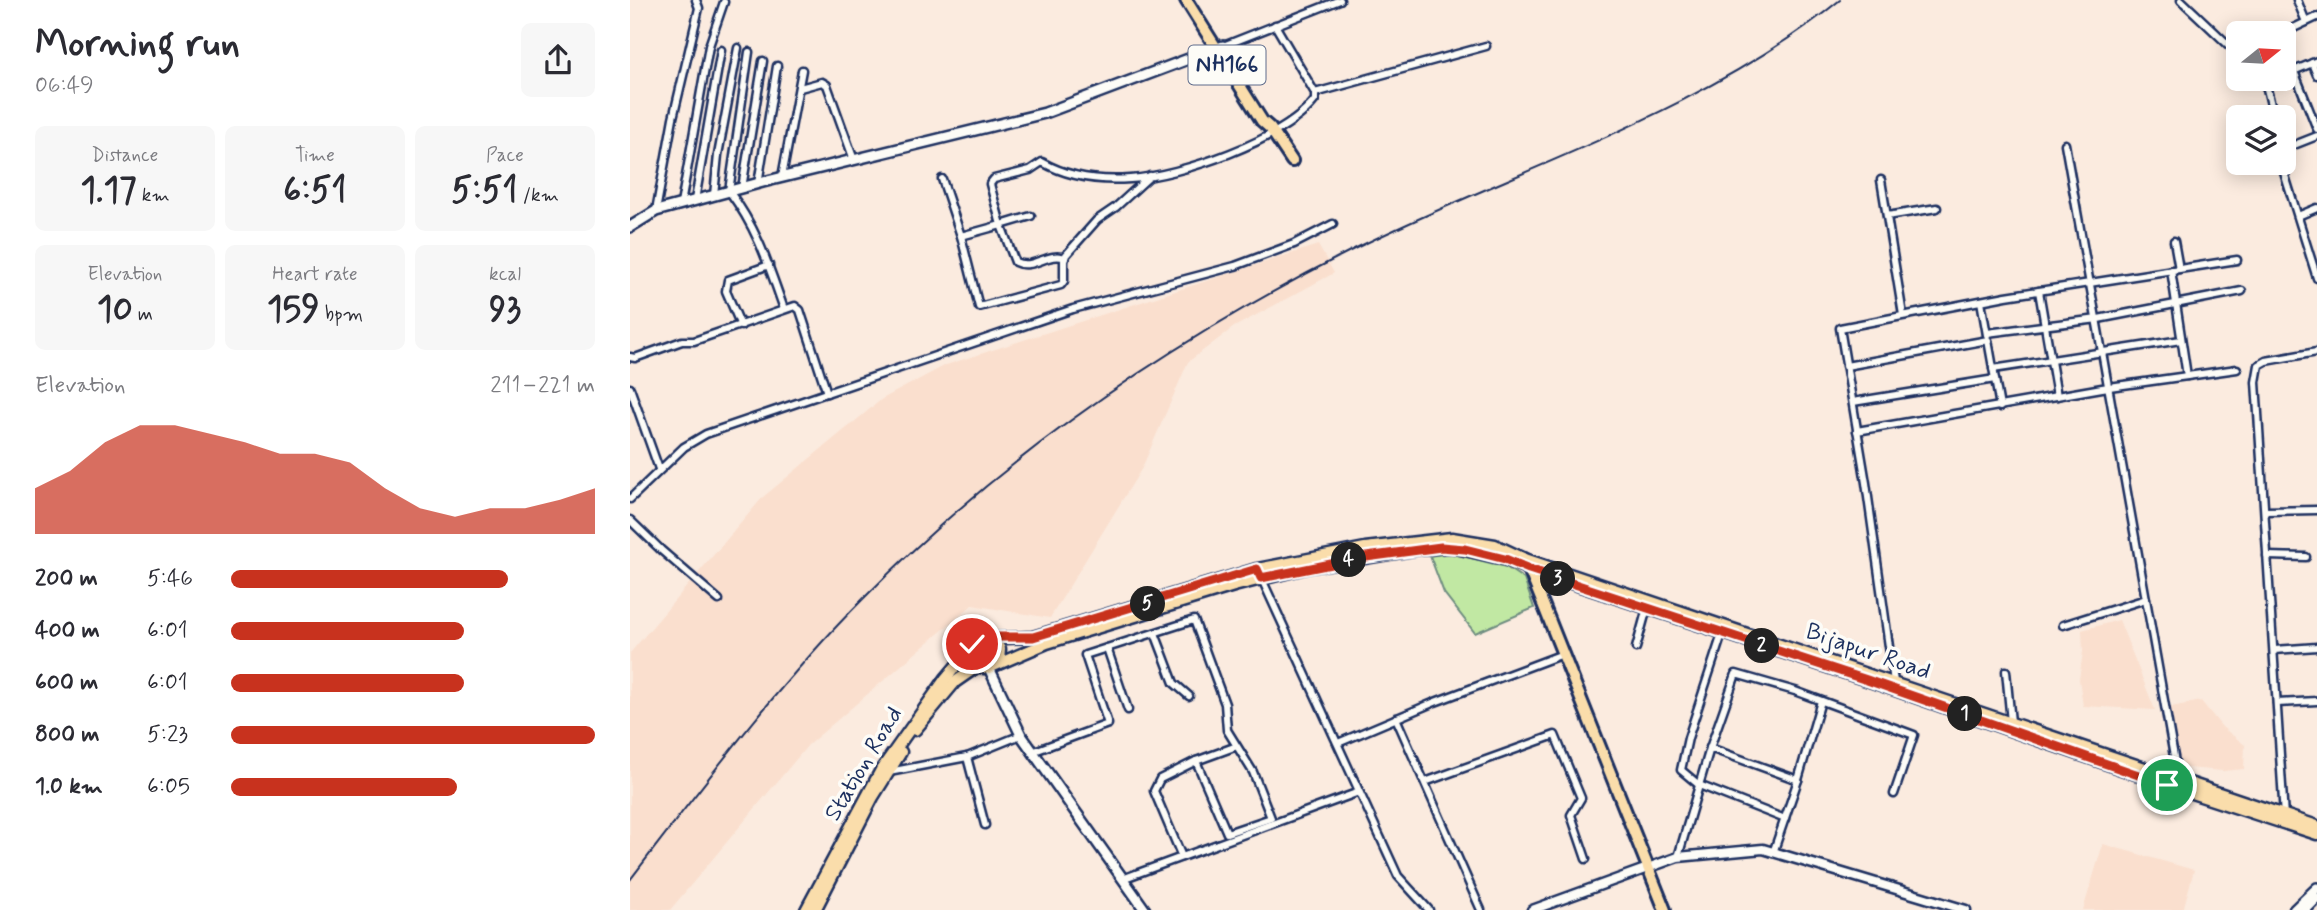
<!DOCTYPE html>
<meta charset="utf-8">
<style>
:root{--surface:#fff;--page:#f7f7f7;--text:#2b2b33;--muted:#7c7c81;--accent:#c8321e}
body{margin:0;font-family:Mynerve,sans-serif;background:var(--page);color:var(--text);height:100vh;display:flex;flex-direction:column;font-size:26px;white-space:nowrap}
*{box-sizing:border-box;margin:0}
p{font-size:23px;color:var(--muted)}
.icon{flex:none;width:38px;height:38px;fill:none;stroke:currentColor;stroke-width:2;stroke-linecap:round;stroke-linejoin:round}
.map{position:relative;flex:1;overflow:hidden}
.side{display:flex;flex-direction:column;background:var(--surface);width:630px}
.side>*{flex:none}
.needle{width:46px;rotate:72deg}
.fabs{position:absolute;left:1596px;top:21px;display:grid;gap:14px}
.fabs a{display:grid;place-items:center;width:70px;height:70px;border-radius:10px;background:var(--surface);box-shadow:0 4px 18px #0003;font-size:35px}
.pin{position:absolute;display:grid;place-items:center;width:60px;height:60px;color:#fff;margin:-30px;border:4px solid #fff;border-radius:50%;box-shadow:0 2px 7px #0007}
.km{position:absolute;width:35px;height:35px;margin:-18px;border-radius:50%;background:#222;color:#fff;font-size:19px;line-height:35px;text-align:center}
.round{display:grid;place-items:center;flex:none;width:74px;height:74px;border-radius:10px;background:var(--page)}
.head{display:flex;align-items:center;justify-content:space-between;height:119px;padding:0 35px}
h1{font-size:38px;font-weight:700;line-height:52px}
.stats{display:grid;grid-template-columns:repeat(3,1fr);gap:10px;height:119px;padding:7px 35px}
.stats div{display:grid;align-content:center;border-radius:10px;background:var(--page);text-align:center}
.stats b{font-size:35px;font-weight:700}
.stats small{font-size:19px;font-weight:400}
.stats p{font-size:19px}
.chart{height:196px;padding:14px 35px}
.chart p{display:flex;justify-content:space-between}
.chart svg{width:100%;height:126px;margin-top:7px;fill:var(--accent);opacity:.7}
ul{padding:0 35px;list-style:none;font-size:23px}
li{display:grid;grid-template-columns:112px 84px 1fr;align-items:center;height:52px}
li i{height:18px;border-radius:9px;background:var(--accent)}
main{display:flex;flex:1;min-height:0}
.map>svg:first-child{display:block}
.built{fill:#fadfce}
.green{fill:#c1e8a3;stroke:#6e8c80;stroke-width:2}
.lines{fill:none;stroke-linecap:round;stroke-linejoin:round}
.minor-casing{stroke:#1b2f5e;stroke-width:11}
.tertiary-casing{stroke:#1b2f5e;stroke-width:13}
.secondary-casing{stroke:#1b2f5e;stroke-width:14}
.primary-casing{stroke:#1b2f5e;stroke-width:15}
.trunk-casing{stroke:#1b2f5e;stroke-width:16}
.minor{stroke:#fdfcf7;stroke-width:6}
.tertiary{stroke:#fdfcf7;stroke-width:8}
.secondary{stroke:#fdfcf7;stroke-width:9}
.primary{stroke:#faddab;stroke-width:10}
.trunk{stroke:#faddab;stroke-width:10}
.rail{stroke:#1b2f5e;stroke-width:2}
.route-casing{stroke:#fff;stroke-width:14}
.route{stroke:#c8321e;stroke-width:9}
.labels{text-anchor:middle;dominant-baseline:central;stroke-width:7;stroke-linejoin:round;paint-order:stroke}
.shield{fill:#fdfcf7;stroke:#5f6c8c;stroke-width:2}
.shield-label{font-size:23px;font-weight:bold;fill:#1b2f5e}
.street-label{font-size:24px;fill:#1b2f5e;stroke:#fdfcf7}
</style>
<main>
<section class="side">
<div class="head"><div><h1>Morning run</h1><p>06:49</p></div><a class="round"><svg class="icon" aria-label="share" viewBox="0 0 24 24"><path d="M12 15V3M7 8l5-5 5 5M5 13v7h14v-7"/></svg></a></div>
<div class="stats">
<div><p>Distance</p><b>1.17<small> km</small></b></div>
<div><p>Time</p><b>6:51</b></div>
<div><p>Pace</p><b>5:51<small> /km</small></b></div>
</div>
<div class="stats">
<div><p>Elevation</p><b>10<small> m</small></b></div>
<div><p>Heart rate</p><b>159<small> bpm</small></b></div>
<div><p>kcal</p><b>93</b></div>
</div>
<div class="chart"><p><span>Elevation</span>211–221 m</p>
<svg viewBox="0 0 160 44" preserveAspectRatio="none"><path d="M0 44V28L10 22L20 12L30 6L40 6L50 9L60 12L70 16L80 16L90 19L100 28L110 35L120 38L130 35L140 35L150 32L160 28V44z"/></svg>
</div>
<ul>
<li><b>200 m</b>5:46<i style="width:76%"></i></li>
<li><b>400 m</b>6:01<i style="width:64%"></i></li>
<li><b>600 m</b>6:01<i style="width:64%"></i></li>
<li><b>800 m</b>5:23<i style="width:100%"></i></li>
<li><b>1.0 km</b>6:05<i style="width:62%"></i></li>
</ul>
</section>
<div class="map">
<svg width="1687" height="910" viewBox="0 0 1687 910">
<rect width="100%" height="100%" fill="#fbebdf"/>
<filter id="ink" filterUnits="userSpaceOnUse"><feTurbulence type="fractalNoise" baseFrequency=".0143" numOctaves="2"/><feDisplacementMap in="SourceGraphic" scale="14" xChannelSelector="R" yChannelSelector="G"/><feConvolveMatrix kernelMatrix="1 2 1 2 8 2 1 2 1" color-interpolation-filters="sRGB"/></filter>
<g filter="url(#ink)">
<g class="built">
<polygon points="688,245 704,273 604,327 558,362 512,468 420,618 342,605 178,745 40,910 0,910 0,653 133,497 252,399 316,365"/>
<polygon points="1489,620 1525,710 1453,706 1449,679 1453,652 1452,630"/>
<polygon points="1571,701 1592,727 1615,745 1614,769 1593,771 1546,767 1536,708"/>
<polygon points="1473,844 1564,870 1553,910 1453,910"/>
</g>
<polygon class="green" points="818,552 876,567 894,579 904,608 845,633 814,593 800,556"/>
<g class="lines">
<g class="minor-casing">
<g id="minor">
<polyline points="1551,0 1608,54"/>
<polyline points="1667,0 1676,22"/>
<polyline points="1653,33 1687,17"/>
<polyline points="593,46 710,0"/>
<path d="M119,52L99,191C128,230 138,264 154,309"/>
<polyline points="1682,63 1687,75"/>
<polyline points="1664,71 1687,129"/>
<polyline points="1654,75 1687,61"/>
<polyline points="1631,79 1637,89 1644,117"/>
<polyline points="1634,83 1644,79"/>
<polyline points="170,88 192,82 197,85 224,160"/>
<polyline points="685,93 856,46"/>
<polyline points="1435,144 1548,779"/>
<polyline points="1654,149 1687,136"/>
<polyline points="1651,163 1687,278"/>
<polyline points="152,177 172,70"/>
<path d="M312,179L331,236L371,225L360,184L364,179L400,170L412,162C438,177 471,181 500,179C550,176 654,140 685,100V93L645,25"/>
<polyline points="1251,180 1273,315"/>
<polyline points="128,184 147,66"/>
<polyline points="112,188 133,61"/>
<polyline points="84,195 88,155 108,48"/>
<polyline points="65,200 91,50"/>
<polyline points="51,204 79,46 94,2"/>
<polyline points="26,211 43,118 69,8 66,0"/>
<path d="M401,216L371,225L385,262C403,271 418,251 435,258"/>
<polyline points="1257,216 1307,208"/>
<polyline points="1668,216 1687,208"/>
<polyline points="331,236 349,307 431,285 434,281 434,261 436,255 467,220 486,207 520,176"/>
<polyline points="1544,241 1549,269"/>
<polyline points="1541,270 1557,376"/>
<polyline points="1409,291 1427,396"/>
<polyline points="1351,301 1357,335"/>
<polyline points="111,326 96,291 98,280 139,265"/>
<polyline points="1357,333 1468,319 1612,291"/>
<polyline points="0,357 5,358 52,341 64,341 165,306 170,310 197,393"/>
<polyline points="1216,366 1358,340 1370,407"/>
<polyline points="1363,369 1551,340"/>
<polyline points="0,388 29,469"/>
<polyline points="1223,402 1365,379"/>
<polyline points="1227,431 1472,388 1607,369"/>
<polyline points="0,499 54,447 76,434 443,309 605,266 664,244 703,224"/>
<polyline points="1635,511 1687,510"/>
<polyline points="0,520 31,550 89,600"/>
<polyline points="1637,556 1676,557"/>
<polyline points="631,577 768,876 799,910"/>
<polyline points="1433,625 1516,599"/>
<polyline points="1093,631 1058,738 1051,770 1069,785 1155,819"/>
<polyline points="525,633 544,683 559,696"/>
<polyline points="477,648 498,710"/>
<polyline points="1006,648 1017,608"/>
<polyline points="1644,650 1687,647"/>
<polyline points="1376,671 1381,722"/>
<polyline points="1264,682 1236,483 1210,328 1376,296 1607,260"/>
<polyline points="1647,703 1687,701"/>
<polyline points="766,718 851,910"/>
<polyline points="708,743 805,702 933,654"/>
<polyline points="1080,748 1168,780"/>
<polyline points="402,752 478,724 455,655 564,620 595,704 597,730 623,772 641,818 597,833 566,761 607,746"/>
<polyline points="337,757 355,825"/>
<polyline points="259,772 337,757 391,735"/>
<polyline points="795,782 925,735 951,798 941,815 956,859"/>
<polyline points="1654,817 1626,382 1629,365 1636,361 1687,352"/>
<polyline points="1143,853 1168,780 1191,701"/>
<polyline points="552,857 524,791 530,779 566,761"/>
<polyline points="1048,857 1080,748 1106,674 1165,691 1284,735 1264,794"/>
<polyline points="492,879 729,792"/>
</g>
</g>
<g class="tertiary-casing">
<polyline id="tertiary" points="902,910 1048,857 1133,849 1336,910"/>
</g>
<g class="secondary-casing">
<g id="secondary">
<polyline points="0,227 26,211 133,182 415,113 593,46"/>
<polyline points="359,668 391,735 515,910"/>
<polyline points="1664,910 1687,888"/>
<polyline points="1675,910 1687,898"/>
</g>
</g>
<g class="primary-casing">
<g id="primary">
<polyline points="363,639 370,649 369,661"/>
<polyline points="341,649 345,663 353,668 359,668 417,643 604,586 679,567 789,549 821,547 875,559 899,569 1237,680 1537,785 1687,834"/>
<polyline points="285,730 325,682 348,666"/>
<polyline points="176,910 251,770 316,678 349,639 403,637 627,569 735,548 822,538 865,545 895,559 1687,826"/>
<polyline points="185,910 243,797 271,752"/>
</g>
</g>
<g class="trunk-casing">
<g id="trunk">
<polyline points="556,0 632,121 640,128 662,161"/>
<polyline points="895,559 1035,910"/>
</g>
</g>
<use href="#minor" class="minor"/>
<use href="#tertiary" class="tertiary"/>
<use href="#secondary" class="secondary"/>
<use href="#primary" class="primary"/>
<use href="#trunk" class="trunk"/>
<path class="rail" d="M0,880C73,785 149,683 234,598C375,455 543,340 722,250C883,170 1071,114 1210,0"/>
</g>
</g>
<g class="lines" filter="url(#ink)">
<g class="route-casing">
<polyline id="route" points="342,644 353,637 403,637 627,569 631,578 736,557 811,547 835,549 875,559 899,569 1237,680 1537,785"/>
</g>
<use href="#route" class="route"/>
</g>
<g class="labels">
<rect class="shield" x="558.5" y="45.5" width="77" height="39" rx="5"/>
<g class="shield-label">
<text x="597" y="65">NH166</text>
</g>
<g class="street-label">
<text transform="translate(1238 652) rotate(19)">Bijapur Road</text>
<text transform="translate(234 764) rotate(-59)">Station Road</text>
</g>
</g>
</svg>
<div class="fabs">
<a><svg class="needle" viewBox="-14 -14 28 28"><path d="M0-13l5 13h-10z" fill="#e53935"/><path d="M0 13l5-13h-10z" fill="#7c7c81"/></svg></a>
<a><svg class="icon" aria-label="layers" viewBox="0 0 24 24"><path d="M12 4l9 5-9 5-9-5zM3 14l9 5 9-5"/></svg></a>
</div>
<div class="pin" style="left:1537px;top:785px;background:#1e9e55"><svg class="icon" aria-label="arrive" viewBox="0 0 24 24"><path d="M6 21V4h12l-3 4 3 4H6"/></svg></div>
<div class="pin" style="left:342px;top:644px;background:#d93025"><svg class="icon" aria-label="check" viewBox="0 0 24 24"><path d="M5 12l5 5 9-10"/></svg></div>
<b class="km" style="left:1335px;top:714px">1</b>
<b class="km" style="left:1132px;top:646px">2</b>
<b class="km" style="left:928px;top:579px">3</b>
<b class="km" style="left:719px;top:560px">4</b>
<b class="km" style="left:518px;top:604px">5</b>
</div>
</main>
